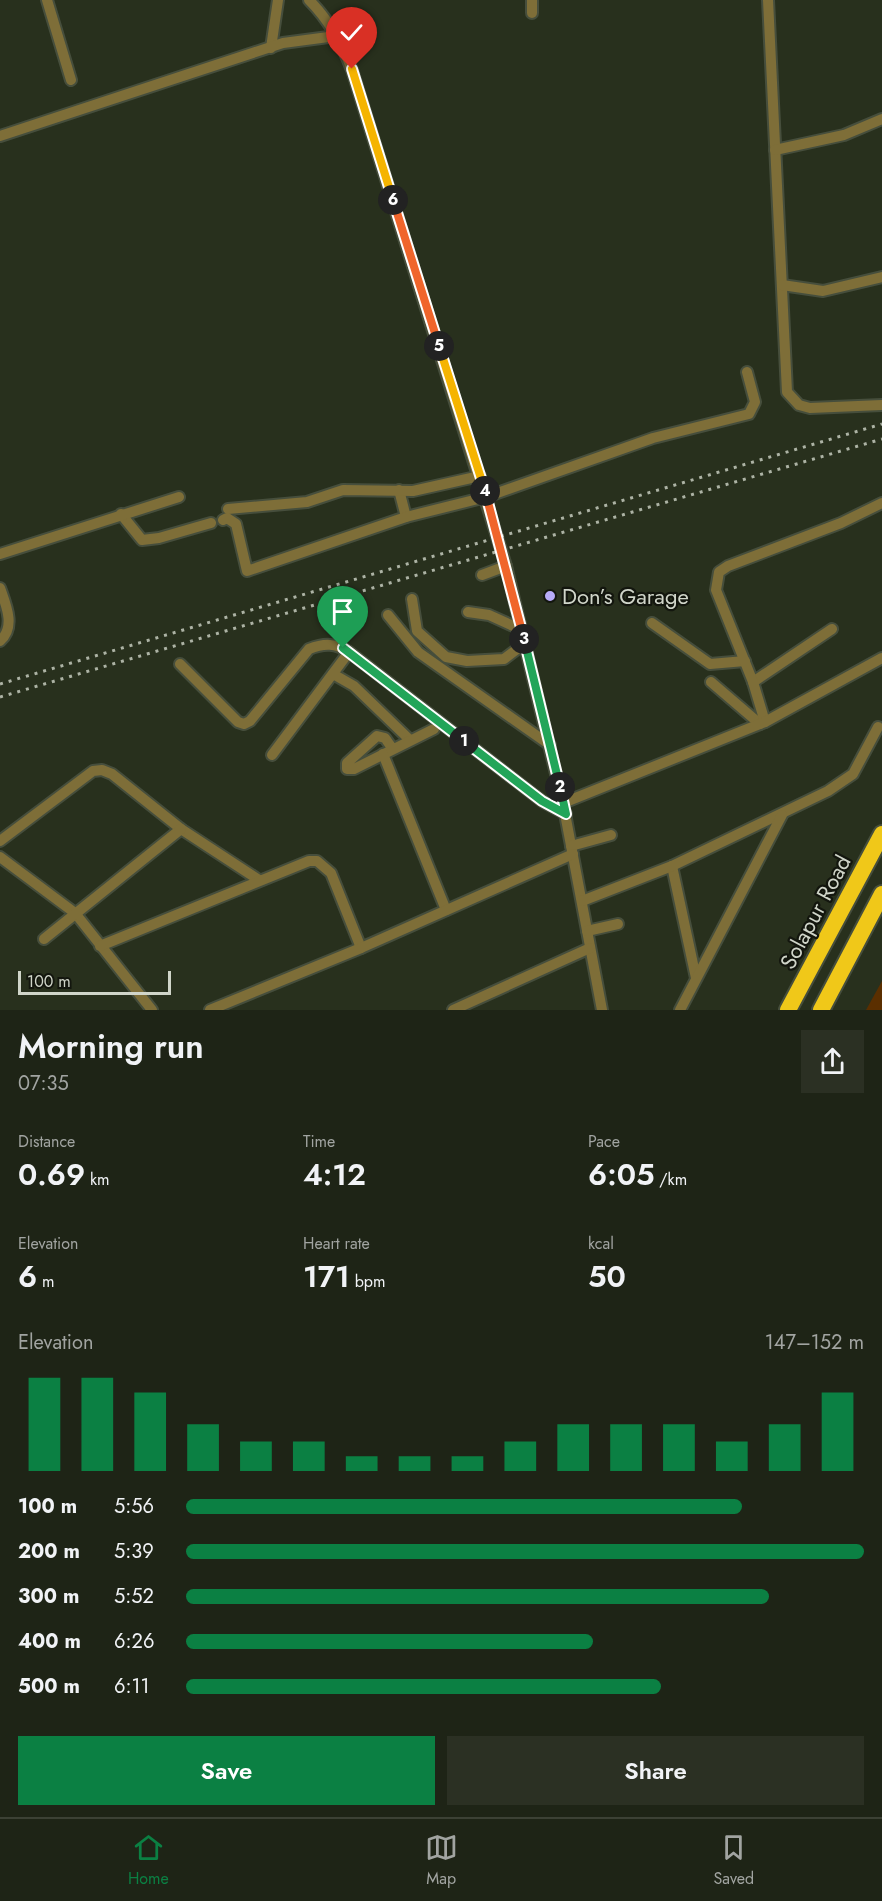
<!DOCTYPE html>
<meta charset="utf-8">
<style>
:root{--surface:#1e2416;--page:#2b3023;--text:#f1f3f6;--muted:#a1a4a1;--line:#3c4135;--accent:#0b8043}
body{margin:0;font-family:Jost,sans-serif;background:var(--page);color:var(--text);height:100vh;display:flex;flex-direction:column;font-size:22px;white-space:nowrap}
*{box-sizing:border-box;margin:0}
p{font-size:20px;color:var(--muted)}
.icon{flex:none;width:33px;height:33px;fill:none;stroke:currentColor;stroke-width:2;stroke-linecap:round;stroke-linejoin:round}
.map{position:relative;height:1010px;overflow:hidden}
.details{display:flex;flex-direction:column;background:var(--surface);flex:1}
.details>*{flex:none}
.scale{position:absolute;left:18px;bottom:15px;width:153px;box-sizing:border-box;padding-left:6px;border:3px solid #d0d5c9;border-top:0;font-size:16px;line-height:21px;white-space:nowrap;color:#d0d5c9;-webkit-text-stroke:4px #13160e;paint-order:stroke}
.pin{position:absolute;display:grid;place-items:center;width:51px;height:51px;color:#fff;margin:-62px -26px;border-radius:50% 50% 50% 0;rotate:-45deg;box-shadow:0 0 6px #0007}
.pin .icon{rotate:45deg}
.km{position:absolute;width:30px;height:30px;margin:-15px;border-radius:50%;background:#222;color:#fff;font-size:16px;line-height:30px;text-align:center}
.round{display:grid;place-items:center;flex:none;width:63px;height:63px;border-radius:0px;background:var(--page)}
.head{display:flex;align-items:center;justify-content:space-between;height:102px;padding:0 18px}
h1{font-size:33px;font-weight:600;line-height:45px}
.figures{display:grid;grid-template-columns:repeat(3,1fr);gap:9px;height:102px;padding:6px 18px}
.figures div{display:grid;align-content:center}
.figures b{font-size:30px;font-weight:600}
.figures small{font-size:16px;font-weight:400}
.figures p{font-size:16px}
.chart{height:168px;padding:12px 18px}
.chart p{display:flex;justify-content:space-between}
.chart svg{width:100%;height:108px;margin-top:6px;stroke:var(--accent);stroke-width:6}
.cta{display:flex;gap:12px;margin-top:auto;padding:12px 18px}
.cta a{flex:1;height:69px;border-radius:0px;background:var(--accent);color:#fff;font-size:24px;font-weight:600;line-height:69px;text-align:center}
.cta a+a{background:var(--page);color:var(--text)}
ul{padding:0 18px;list-style:none;font-size:20px}
li{display:grid;grid-template-columns:96px 72px 1fr;align-items:center;height:45px}
li i{height:15px;border-radius:8px;background:var(--accent)}
.dock{display:flex;justify-content:space-around;align-items:center;height:84px;border-top:2px solid var(--line);background:var(--surface);font-size:16px;color:var(--muted)}
.dock a{display:grid;justify-items:center;gap:3px}
.dock .active{color:var(--accent)}
.map>svg:first-child{display:block}
.green{fill:#5b2f00}
.lines{fill:none;stroke-linecap:round;stroke-linejoin:round}
.minor-casing{stroke:#464e3c;stroke-width:14}
.highway-casing{stroke:#464e3c;stroke-width:20}
.minor{stroke:#7e6e38;stroke-width:10}
.highway{stroke:#f0c819;stroke-width:16}
.rail{stroke:#adb3a5;stroke-width:3;stroke-dasharray:3 6;stroke-linecap:butt}
.split-1-casing{stroke:#fff;stroke-width:12}
.split-2-casing{stroke:#fff;stroke-width:12}
.split-3-casing{stroke:#fff;stroke-width:12}
.split-4-casing{stroke:#fff;stroke-width:12}
.split-5-casing{stroke:#fff;stroke-width:12}
.split-6-casing{stroke:#fff;stroke-width:12}
.split-7-casing{stroke:#fff;stroke-width:12}
.split-1{stroke:#22a559;stroke-width:8}
.split-2{stroke:#22a559;stroke-width:8}
.split-3{stroke:#22a559;stroke-width:8}
.split-4{stroke:#f0652b;stroke-width:8}
.split-5{stroke:#f5b400;stroke-width:8}
.split-6{stroke:#f0652b;stroke-width:8}
.split-7{stroke:#f5b400;stroke-width:8}
.poi-dot{fill:#b7abf8;stroke:#13160e;stroke-width:2}
.labels{text-anchor:middle;dominant-baseline:central;stroke-width:4.5;stroke-linejoin:round;paint-order:stroke}
.poi-label{font-size:22px;fill:#d0d5c9;stroke:#13160e;text-anchor:start}
.street-label{font-size:22px;fill:#d0d5c9;stroke:#13160e}
</style>
<div class="map">
<svg width="882" height="1010" viewBox="0 0 882 1010">
<rect width="100%" height="100%" fill="#28301d"/>
<polygon class="green" points="882,981 882,1010 866,1010"/>
<g class="lines">
<g class="minor-casing">
<g id="minor">
<polyline points="47,0 71,80"/>
<path d="M309,0C329,20 342,43 352,70L506,566L563,803L602,1010"/>
<polyline points="768,0 787,392 799,405 810,408 882,405"/>
<polyline points="532,13 532,0"/>
<polyline points="271,48 278,0"/>
<polyline points="0,136 283,43 336,36"/>
<polyline points="775,150 844,135 882,119"/>
<polyline points="782,285 823,291 882,277"/>
<polyline points="399,490 406,517"/>
<polyline points="228,509 307,502 343,490 413,491 480,476"/>
<polyline points="121,514 142,540 159,538 211,523"/>
<polyline points="223,520 227,518 236,524 247,571 406,517 486,497 653,438 749,414 755,402 747,372"/>
<polyline points="0,554 179,497"/>
<polyline points="482,575 506,566"/>
<path d="M0,588C6,605 16,627 0,641"/>
<polyline points="412,599 417,631 446,657 467,661 504,659 525,643"/>
<polyline points="468,612 489,615 522,630"/>
<polyline points="388,615 418,652 550,745"/>
<polyline points="652,623 710,664 745,661"/>
<path d="M180,664L238,722L244,724L250,721L309,649C324,643 336,643 349,652L542,801L566,814"/>
<polyline points="333,674 354,686 410,740"/>
<polyline points="711,682 760,724"/>
<polyline points="753,682 832,629"/>
<polyline points="765,722 753,682 716,590 719,572 728,566 841,523 882,503"/>
<polyline points="392,748 385,738 377,736 347,763 347,769 354,769 434,729"/>
<polyline points="383,754 446,910"/>
<polyline points="272,755 349,652"/>
<polyline points="563,803 765,722 882,658"/>
<polyline points="0,841 93,771 102,770 112,774 181,829 259,880"/>
<polyline points="571,846 611,835"/>
<polyline points="0,857 75,913 152,1010"/>
<polyline points="672,866 696,978"/>
<polyline points="582,901 672,866 828,791 853,774 878,727"/>
<polyline points="587,931 618,924"/>
<polyline points="44,939 181,829"/>
<polyline points="100,946 309,861 317,861 331,873 361,948"/>
<polyline points="210,1010 361,948 573,854"/>
<polyline points="453,1010 590,948"/>
<polyline points="680,1010 782,815"/>
</g>
</g>
<g class="highway-casing">
<g id="highway">
<polyline points="788,1010 882,834"/>
<polyline points="821,1010 882,894"/>
</g>
</g>
<use href="#minor" class="minor"/>
<use href="#highway" class="highway"/>
<g class="rail">
<polyline points="0,684 882,424"/>
<polyline points="0,697 882,439"/>
</g>
</g>
<g class="lines">
<g class="split-1-casing">
<polyline id="split-1" points="343,648 464,741"/>
</g>
<g class="split-2-casing">
<polyline id="split-2" points="464,741 542,801 566,814 560,787"/>
</g>
<g class="split-3-casing">
<polyline id="split-3" points="524,639 560,787"/>
</g>
<g class="split-4-casing">
<polyline id="split-4" points="485,491 524,639"/>
</g>
<g class="split-5-casing">
<polyline id="split-5" points="439,346 485,491"/>
</g>
<g class="split-6-casing">
<polyline id="split-6" points="393,200 439,346"/>
</g>
<g class="split-7-casing">
<polyline id="split-7" points="352,69 393,200"/>
</g>
<use href="#split-1" class="split-1"/>
<use href="#split-2" class="split-2"/>
<use href="#split-3" class="split-3"/>
<use href="#split-4" class="split-4"/>
<use href="#split-5" class="split-5"/>
<use href="#split-6" class="split-6"/>
<use href="#split-7" class="split-7"/>
</g>
<circle class="poi-dot" cx="550" cy="596" r="6"/>
<g class="labels">
<g class="poi-label">
<text x="562" y="596">Don’s Garage</text>
</g>
<g class="street-label">
<text transform="translate(815 912) rotate(-62)">Solapur Road</text>
</g>
</g>
</svg>
<div class="scale">100 m</div>
<div class="pin" style="left:343px;top:648px;background:#1e9e55"><svg class="icon" aria-label="arrive" viewBox="0 0 24 24"><path d="M6 21V4h12l-3 4 3 4H6"/></svg></div>
<div class="pin" style="left:352px;top:69px;background:#d93025"><svg class="icon" aria-label="check" viewBox="0 0 24 24"><path d="M5 12l5 5 9-10"/></svg></div>
<b class="km" style="left:464px;top:741px">1</b>
<b class="km" style="left:560px;top:787px">2</b>
<b class="km" style="left:524px;top:639px">3</b>
<b class="km" style="left:485px;top:491px">4</b>
<b class="km" style="left:439px;top:346px">5</b>
<b class="km" style="left:393px;top:200px">6</b>
</div>
<section class="details">
<div class="head"><div><h1>Morning run</h1><p>07:35</p></div><a class="round"><svg class="icon" aria-label="share" viewBox="0 0 24 24"><path d="M12 15V3M7 8l5-5 5 5M5 13v7h14v-7"/></svg></a></div>
<div class="figures">
<div><p>Distance</p><b>0.69<small> km</small></b></div>
<div><p>Time</p><b>4:12</b></div>
<div><p>Pace</p><b>6:05<small> /km</small></b></div>
</div>
<div class="figures">
<div><p>Elevation</p><b>6<small> m</small></b></div>
<div><p>Heart rate</p><b>171<small> bpm</small></b></div>
<div><p>kcal</p><b>50</b></div>
</div>
<div class="chart"><p><span>Elevation</span>147–152 m</p>
<svg viewBox="0 0 160 44" preserveAspectRatio="none"><path d="M5 44V6M15 44V6M25 44V12M35 44V25M45 44V32M55 44V32M65 44V38M75 44V38M85 44V38M95 44V32M105 44V25M115 44V25M125 44V25M135 44V32M145 44V25M155 44V12"/></svg>
</div>
<ul>
<li><b>100 m</b>5:56<i style="width:82%"></i></li>
<li><b>200 m</b>5:39<i style="width:100%"></i></li>
<li><b>300 m</b>5:52<i style="width:86%"></i></li>
<li><b>400 m</b>6:26<i style="width:60%"></i></li>
<li><b>500 m</b>6:11<i style="width:70%"></i></li>
</ul>
<div class="cta"><a>Save</a><a>Share</a></div>
</section>
<nav class="dock">
<a class="active"><svg class="icon" aria-label="home" viewBox="0 0 24 24"><path d="M3 11l9-7 9 7M6 9v11h12V9"/></svg>Home</a>
<a><svg class="icon" aria-label="map" viewBox="0 0 24 24"><path d="M3 6l6-2 6 2 6-2v14l-6 2-6-2-6 2zM9 4v14M15 6v14"/></svg>Map</a>
<a><svg class="icon" aria-label="saved" viewBox="0 0 24 24"><path d="M7 4h10v16l-5-4-5 4z"/></svg>Saved</a>
</nav>
